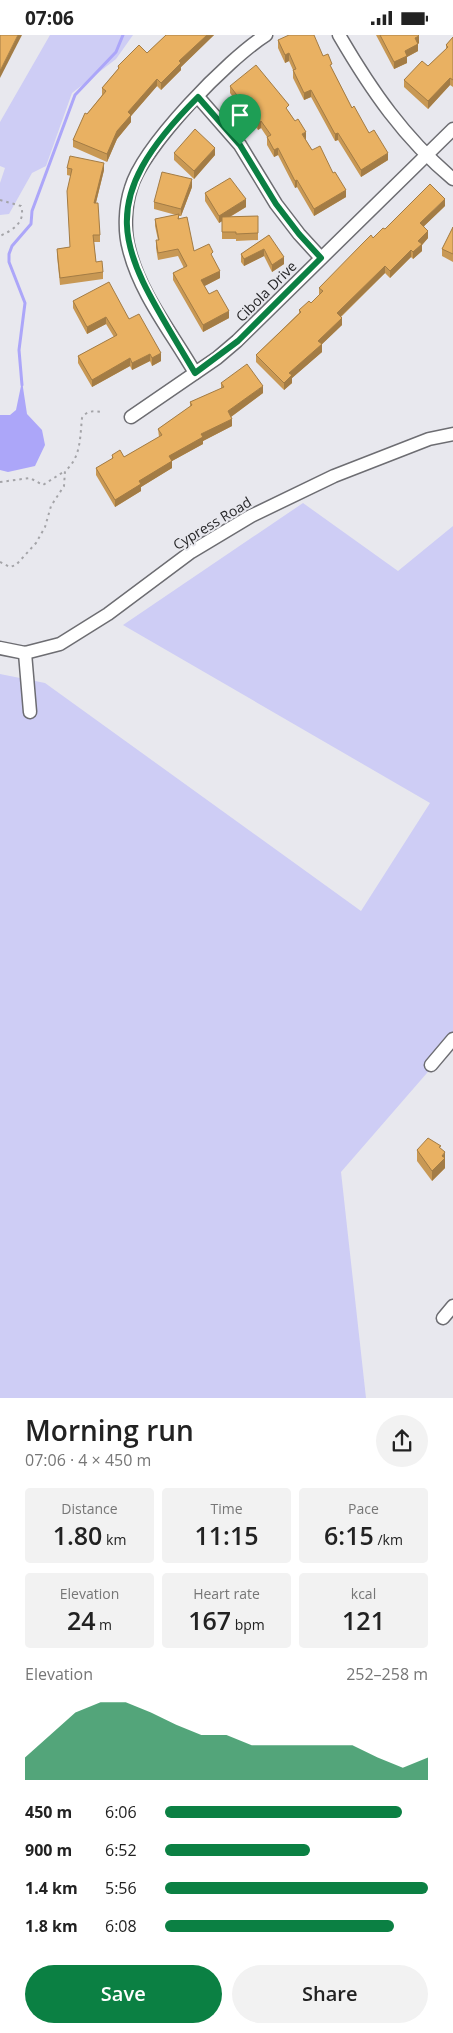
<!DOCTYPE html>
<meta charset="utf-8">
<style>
:root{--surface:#fff;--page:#f2f2f2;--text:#222;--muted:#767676;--accent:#0b8043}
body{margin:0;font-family:"Open Sans",sans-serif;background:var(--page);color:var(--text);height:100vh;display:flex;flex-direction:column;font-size:19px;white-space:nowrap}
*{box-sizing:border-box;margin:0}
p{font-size:16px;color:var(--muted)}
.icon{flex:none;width:28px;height:28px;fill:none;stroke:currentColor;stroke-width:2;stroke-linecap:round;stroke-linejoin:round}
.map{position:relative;height:1363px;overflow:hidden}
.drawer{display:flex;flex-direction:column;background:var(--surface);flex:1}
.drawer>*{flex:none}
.pin{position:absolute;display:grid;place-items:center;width:42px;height:42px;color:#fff;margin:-51px -21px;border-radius:50% 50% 50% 0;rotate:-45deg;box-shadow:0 0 5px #0007}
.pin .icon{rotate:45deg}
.round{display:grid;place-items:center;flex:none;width:52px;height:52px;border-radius:26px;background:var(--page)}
.headline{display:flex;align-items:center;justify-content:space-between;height:85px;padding:0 25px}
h1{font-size:28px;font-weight:600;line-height:38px}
.metrics{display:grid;grid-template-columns:repeat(3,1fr);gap:8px;height:85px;padding:5px 25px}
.metrics div{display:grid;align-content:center;border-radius:5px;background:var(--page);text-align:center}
.metrics b{font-size:25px;font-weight:600}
.metrics small{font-size:14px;font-weight:400}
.metrics p{font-size:14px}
.chart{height:140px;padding:10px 25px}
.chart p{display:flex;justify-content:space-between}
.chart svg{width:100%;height:90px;margin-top:5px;fill:var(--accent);opacity:.7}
.cta{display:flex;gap:10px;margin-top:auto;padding:10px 25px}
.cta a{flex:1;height:58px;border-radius:30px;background:var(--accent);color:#fff;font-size:20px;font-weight:600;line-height:58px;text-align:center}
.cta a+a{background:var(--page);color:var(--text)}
ul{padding:0 25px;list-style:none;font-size:16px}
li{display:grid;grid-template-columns:80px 60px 1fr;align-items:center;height:38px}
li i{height:12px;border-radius:6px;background:var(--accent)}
.status{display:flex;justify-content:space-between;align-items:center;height:35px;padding:0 25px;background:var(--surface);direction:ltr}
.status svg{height:14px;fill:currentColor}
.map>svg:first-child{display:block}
.green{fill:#cecdf5}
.water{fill:#aca6f9}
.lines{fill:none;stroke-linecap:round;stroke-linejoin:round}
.stream{stroke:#aca6f9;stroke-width:3}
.street-casing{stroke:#6d6d72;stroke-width:15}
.path{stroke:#a4a4a8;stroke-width:2;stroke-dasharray:2.5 4;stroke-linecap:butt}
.street{stroke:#fff;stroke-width:12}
.wall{fill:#c89854}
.shaded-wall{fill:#a37c45}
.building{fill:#e9b162;stroke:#a37c45}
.route-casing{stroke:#fff;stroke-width:10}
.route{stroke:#0b8043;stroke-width:6}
.labels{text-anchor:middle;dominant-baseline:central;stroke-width:4;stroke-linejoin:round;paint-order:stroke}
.street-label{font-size:14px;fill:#272729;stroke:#e8e8ee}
</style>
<div class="status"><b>07:06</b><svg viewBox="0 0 49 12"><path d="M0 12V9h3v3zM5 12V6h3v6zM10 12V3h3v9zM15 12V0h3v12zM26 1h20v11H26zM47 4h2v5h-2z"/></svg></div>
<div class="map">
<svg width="453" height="1363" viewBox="0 0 453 1363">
<rect width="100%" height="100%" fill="#e8e8ee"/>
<g class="green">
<polygon points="50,0 133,0 116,24 72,58 46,131 32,138 9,179 0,180 0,148 5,133 0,131 0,87"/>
<polygon points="303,468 398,536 453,491 453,1008 341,1137 366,1363 0,1363 0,639 45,648 361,876 430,768 123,590"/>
</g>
<polygon class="water" points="22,346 27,379 42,395 45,410 35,431 8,437 0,435 0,380 10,380 16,375"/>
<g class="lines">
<polyline class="stream" points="22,350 19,315 25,268 9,227 9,219 12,211 31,189 32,176 75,60 116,17 123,0"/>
<g class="street-casing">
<g id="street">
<path d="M339,0C371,55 404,103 453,144"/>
<polyline points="198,62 240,110 276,169 299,199 321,223"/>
<path d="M195,338C172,298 140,259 129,214C124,196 125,171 131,153C143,111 228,24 266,0"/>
<polyline points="131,382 217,323 237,306 453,94"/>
<polyline points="0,613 25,618 60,609 108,579 191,517 251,481 334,441 429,404 453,399"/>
<polyline points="25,618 30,677"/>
<polyline points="431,1030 453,1004"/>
<polyline points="443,1283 453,1271"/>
</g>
</g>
<g class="path">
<path d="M0,165L21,171C26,187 13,195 0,201"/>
<polyline points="0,447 30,443 43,450 65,436"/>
<path d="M0,527L10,532L16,530L36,508L45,492L51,471L64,451L65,436C81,423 80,402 82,383C87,375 94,376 103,377"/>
</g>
<use href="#street" class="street"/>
</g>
<g class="wall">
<polygon points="166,0 214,0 181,32 181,35 161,55 157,51 131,81 131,87 117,104 107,127 73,112 73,105 87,79 102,60 102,53 118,34 118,31 147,18"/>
<polygon points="376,0 418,0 419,8 418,9 418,16 407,22 407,28 394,34"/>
<polygon points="453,2 453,52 450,50 428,74 404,52 404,45 428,31 446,14 446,10"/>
<polygon points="278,5 323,21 332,34 352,73 388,125 361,142 338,105 335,106 311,62 304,65 293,43 293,35 289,26 285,28 278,13"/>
<polygon points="230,51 289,77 312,115 346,162 314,181 297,152 295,153 278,120 274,122 267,110 267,102 261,93 258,95 230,58"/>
<polygon points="174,118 215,120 194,144 174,125"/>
<polygon points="67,133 104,135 96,168 100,200 100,207 94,207 96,227 103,237 103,244 60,250 57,221 57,214 70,212 71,141 67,140"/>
<polygon points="192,152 181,181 179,181 179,184 194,216 213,223 220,243 204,251 209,259 229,283 203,297 173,245 173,238 184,233 178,221 158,225 156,213 156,205 158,205 155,191 155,184 176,180 154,174 154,167"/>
<polygon points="205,158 246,172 230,182 258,181 258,205 236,206 236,204 222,204 222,186 219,188 205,166"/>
<polygon points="445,171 424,191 428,203 422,210 422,216 413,224 411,222 390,243 385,238 341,282 342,290 322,309 322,317 292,343 292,348 284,355 256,327 256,320 299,278 299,275 311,268 319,260 319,253 373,203 385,194"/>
<polygon points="453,192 453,227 442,221 442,214"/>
<polygon points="269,200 284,229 272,237 264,221 244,231 241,227 241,219"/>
<polygon points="73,266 129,284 161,326 152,331 150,326 132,335 130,331 92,352 78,328 78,321 114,302 106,289 87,299 73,273"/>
<polygon points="221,348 263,358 231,382 232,391 203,406 203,409 172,426 172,433 141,452 141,456 115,472 96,440 96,433 112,424 112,420 124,422 159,402 158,394 190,372 190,367 221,354"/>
<polygon points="441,1114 445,1128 445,1133 432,1146 417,1126 417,1115"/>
</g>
<g class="shaded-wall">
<polygon points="18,0 22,0 0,43 0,36"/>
<polygon points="207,0 214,0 181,32 181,35 161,55 161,48 179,26"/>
<polygon points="419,1 419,8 415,10 415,3"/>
<polygon points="418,9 418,16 407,22 407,28 394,34 394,27 405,16"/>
<polygon points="289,18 289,26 285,28 285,20"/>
<polygon points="450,43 450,50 428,74 428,66"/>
<polygon points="157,44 157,51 131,81 131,87 117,104 107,127 107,119 117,96 128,77"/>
<polygon points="311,55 311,62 304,65 304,58"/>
<polygon points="261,86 261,93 258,95 258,88"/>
<polygon points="306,97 306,105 302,99"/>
<polygon points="338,98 338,105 335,106 335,99"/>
<polygon points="215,113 215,120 194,144 194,136"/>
<polygon points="278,113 278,120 274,122 274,115"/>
<polygon points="388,118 388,125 361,142 361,135"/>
<polygon points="104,128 104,135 94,175 94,168"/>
<polygon points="192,144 192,152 181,181 181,174"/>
<polygon points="297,145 297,152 295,153 295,146"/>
<polygon points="346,155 346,162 314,181 314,174"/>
<polygon points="246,164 246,172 219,188 219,181"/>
<polygon points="445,164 445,171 420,195 420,188"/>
<polygon points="428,196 428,203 422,210 422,216 413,224 413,217 418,206"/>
<polygon points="264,214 264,221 244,231 244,224"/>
<polygon points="411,215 411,222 390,243 390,236"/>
<polygon points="284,222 284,229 272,237 272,230"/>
<polygon points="385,231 385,238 337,285 337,278"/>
<polygon points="220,236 220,243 201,253 201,245"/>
<polygon points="229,276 229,283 203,297 203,290"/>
<polygon points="106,282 106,289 87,299 87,292"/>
<polygon points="342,283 342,290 318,313 318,306"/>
<polygon points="322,309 322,317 292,343 292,348 284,355 284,348 289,338"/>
<polygon points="161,318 161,326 152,331 152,323"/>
<polygon points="150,319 150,326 132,335 132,328"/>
<polygon points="130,323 130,331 92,352 92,345"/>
<polygon points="263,351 263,358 228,384 228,376"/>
<polygon points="232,384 232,391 203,406 203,409 172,426 172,433 141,452 141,456 115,472 115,465 169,421 201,399"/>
<polygon points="445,1117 445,1133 432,1146 432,1136"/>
</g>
<g class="building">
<polygon points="0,0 18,0 0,36"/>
<polygon points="166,0 207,0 179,26 181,28 161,48 157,44 128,77 131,80 117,96 107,119 73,105 85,78 87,79 106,56 102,53 119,33 118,31 139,10 147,18"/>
<polygon points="289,0 314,0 323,21 328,19 332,29 330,30 352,73 354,71 369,98 374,95 388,118 361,135 338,98 335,99 311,55 304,58 293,35 296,34 289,18 285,20 278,5"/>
<polygon points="380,0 418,0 419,1 415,3 418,9 405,16 407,21 394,27"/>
<polygon points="453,2 453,45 450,43 428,66 404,45 422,26 428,31 448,12 446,10"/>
<polygon points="256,30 289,70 286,73 295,86 298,84 306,97 302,99 312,115 320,111 333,138 335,137 346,155 314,174 297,145 295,146 278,113 274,115 267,102 271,100 261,86 258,88 230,51"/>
<polygon points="195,94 215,113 194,136 174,118"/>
<polygon points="70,121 104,128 94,168 98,168 100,200 93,200 96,227 102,226 103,237 60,243 57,214 70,212 67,156 72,134 67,133"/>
<polygon points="162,137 192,144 181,174 154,167"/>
<polygon points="230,143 246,164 219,181 205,158"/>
<polygon points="430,149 445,164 420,188 428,196 418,206 422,209 413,217 411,215 390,236 385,231 337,278 342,283 318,306 322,309 289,338 292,340 284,348 256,320 301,277 299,275 309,266 311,268 323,256 319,253 363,208 371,200 373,203 383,193 385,194"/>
<polygon points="179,179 178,184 187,182 194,216 209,209 213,217 211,219 220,236 201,245 209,259 217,255 229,276 203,290 173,238 187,231 178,214 158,218 156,205 159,205 155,184"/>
<polygon points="258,181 258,198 236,199 236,197 222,197 222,182"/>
<polygon points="453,192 453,219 442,214"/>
<polygon points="269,200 284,222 272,230 264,214 244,224 241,219"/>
<polygon points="109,247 129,284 139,279 161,318 152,323 150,319 132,328 130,323 92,345 78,321 117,300 106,282 87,292 73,266"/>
<polygon points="247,329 263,351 228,376 232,384 201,399 203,402 169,421 172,426 139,446 141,449 115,465 96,433 113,423 112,420 120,415 124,422 162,400 158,394 192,370 190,367 224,352 221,348"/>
<polygon points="428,1103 441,1111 439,1112 445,1117 442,1121 445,1123 432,1136 417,1115"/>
</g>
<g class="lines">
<g class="route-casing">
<path id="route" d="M198,62L240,110L276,169L299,199L321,223L238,306L195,338C124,218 85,175 198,62Z"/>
</g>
<use href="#route" class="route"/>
</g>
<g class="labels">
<g class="street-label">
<text transform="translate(266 256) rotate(-45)">Cibola Drive</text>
<text transform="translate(212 488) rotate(-31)">Cypress Road</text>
</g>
</g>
</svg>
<div class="pin" style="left:240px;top:110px;background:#1e9e55"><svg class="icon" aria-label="arrive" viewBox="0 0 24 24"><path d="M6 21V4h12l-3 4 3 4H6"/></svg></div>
</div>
<section class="drawer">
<div class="headline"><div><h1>Morning run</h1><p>07:06 · 4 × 450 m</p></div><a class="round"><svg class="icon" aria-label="share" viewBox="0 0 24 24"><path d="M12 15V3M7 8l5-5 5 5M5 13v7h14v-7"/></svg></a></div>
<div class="metrics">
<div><p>Distance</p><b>1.80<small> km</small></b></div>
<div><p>Time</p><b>11:15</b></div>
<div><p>Pace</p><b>6:15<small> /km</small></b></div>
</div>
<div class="metrics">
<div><p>Elevation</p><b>24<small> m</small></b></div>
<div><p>Heart rate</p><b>167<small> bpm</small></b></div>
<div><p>kcal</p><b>121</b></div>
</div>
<div class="chart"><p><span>Elevation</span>252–258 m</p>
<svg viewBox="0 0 160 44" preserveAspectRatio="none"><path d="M0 44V33L10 22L20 11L30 6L40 6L50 11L60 17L70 22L80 22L90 27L100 27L110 27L120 27L130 27L140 33L150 38L160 33V44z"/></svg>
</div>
<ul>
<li><b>450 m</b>6:06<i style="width:90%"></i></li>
<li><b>900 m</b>6:52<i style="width:55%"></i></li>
<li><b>1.4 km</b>5:56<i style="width:100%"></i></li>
<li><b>1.8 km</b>6:08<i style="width:87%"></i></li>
</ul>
<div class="cta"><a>Save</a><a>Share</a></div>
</section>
